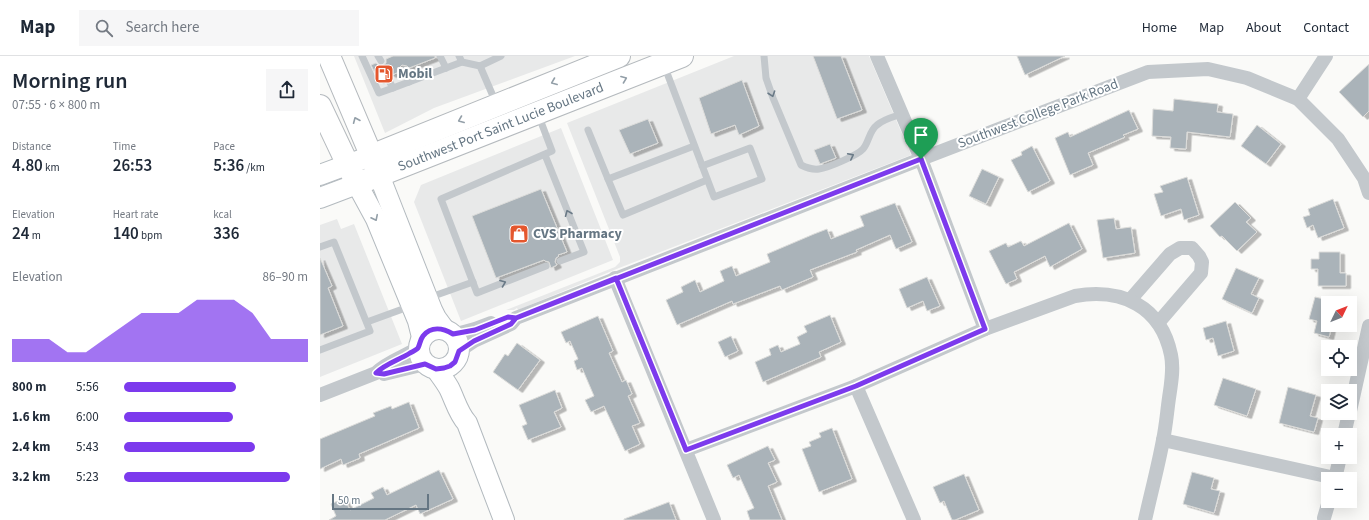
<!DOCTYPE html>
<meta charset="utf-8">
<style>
:root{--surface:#fff;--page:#f6f6f7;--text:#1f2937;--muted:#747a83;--line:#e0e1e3;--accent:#7c3aed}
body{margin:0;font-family:"Source Sans 3",sans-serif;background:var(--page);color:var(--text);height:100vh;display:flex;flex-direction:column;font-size:15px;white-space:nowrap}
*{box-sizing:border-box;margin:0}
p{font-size:13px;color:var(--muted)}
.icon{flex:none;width:22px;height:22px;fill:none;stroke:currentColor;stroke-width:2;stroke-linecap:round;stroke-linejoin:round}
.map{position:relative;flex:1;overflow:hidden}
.drawer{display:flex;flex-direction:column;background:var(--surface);width:320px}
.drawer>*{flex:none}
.needle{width:26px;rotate:47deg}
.controls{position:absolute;left:1001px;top:240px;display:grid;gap:8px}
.controls a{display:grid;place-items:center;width:36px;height:36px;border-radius:0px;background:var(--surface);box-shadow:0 4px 16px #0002;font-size:20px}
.scale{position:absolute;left:12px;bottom:10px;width:97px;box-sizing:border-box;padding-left:4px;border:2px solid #657683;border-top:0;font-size:11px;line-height:14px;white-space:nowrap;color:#657683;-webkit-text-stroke:3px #fff;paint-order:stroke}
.pin{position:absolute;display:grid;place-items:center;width:34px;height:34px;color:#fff;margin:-41px -17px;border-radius:50% 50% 50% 0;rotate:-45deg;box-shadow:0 0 4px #0007}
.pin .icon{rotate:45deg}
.round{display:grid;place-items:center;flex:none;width:42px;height:42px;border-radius:0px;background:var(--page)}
.overview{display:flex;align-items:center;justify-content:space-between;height:68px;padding:0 12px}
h1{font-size:22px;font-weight:600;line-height:30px}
.stats{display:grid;grid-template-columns:repeat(3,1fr);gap:6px;height:68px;padding:4px 12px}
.stats div{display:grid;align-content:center}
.stats b{font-size:17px;font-weight:600}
.stats small{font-size:11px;font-weight:400}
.stats p{font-size:11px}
.chart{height:112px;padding:8px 12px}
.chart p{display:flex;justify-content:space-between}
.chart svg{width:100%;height:72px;margin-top:4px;fill:var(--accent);opacity:.7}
ul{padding:0 12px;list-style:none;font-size:13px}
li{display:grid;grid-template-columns:64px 48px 1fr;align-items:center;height:30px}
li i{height:10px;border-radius:5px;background:var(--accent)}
header{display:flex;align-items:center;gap:24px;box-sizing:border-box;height:56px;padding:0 20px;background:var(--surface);border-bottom:1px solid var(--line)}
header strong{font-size:19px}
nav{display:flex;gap:22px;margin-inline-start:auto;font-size:14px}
.search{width:280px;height:36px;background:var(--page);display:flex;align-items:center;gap:10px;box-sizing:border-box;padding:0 14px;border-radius:0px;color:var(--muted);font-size:15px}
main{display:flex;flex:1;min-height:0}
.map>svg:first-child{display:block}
.built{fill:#e8e9e9}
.building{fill:#aab3b9;stroke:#dcdcda;filter:url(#shadow)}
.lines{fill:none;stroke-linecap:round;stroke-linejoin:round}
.secondary-casing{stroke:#b3babf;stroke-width:22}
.primary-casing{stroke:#b5babe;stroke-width:24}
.lane{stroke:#c3c8cc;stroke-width:7}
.street{stroke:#c3c8cc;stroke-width:14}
.secondary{stroke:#fff;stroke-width:20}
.primary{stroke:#fff;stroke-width:22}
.oneway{stroke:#939fa8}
.oneway2{stroke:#6a7a87}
.route-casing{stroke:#fff;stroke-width:8}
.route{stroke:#7c3aed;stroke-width:5}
.labels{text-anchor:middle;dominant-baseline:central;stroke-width:4;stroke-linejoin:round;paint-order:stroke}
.poi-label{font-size:14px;font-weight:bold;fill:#657683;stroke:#fff;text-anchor:start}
.street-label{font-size:14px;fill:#657683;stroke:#fff}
</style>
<header>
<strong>Map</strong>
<div class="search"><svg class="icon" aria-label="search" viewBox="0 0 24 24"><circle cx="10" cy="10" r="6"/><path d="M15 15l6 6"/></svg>Search here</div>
<nav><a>Home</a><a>Map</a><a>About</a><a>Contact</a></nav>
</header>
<main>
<section class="drawer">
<div class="overview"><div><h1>Morning run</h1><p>07:55 · 6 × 800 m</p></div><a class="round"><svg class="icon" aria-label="share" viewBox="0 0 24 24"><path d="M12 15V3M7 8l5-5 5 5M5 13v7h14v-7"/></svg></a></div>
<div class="stats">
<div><p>Distance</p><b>4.80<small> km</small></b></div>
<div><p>Time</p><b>26:53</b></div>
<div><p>Pace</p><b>5:36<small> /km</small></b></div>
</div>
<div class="stats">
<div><p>Elevation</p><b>24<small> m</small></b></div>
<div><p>Heart rate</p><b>140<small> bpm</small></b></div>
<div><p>kcal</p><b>336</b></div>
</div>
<div class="chart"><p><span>Elevation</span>86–90 m</p>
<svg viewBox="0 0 160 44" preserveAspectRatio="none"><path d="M0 44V30L10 30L20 30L30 38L40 38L50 30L60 22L70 14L80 14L90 14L100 6L110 6L120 6L130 14L140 30L150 30L160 30V44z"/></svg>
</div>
<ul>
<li><b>800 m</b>5:56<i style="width:61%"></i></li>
<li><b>1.6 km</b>6:00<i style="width:59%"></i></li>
<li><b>2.4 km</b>5:43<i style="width:71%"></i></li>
<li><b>3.2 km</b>5:23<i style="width:90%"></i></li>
</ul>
</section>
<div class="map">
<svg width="1049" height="464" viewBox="0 0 1049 464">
<defs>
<filter id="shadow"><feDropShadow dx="4.5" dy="2.5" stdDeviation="0" flood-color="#0004"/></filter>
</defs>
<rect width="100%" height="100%" fill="#fafaf8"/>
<g class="built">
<polygon points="34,0 255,0 114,52 65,77"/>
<polygon points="414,0 549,0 591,99 299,212 198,254 197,252 194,254 186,254 295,211 300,206 300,201 247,67"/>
<polygon points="241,72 293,204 141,265 94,146 101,129"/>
<polygon points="17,163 21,173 34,168 82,288 0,321 0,169"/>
</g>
<g class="building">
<polygon points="73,0 115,0 115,2 89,12 87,10 82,9 80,11 79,16 72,19 69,17 65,16 63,19 62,23 59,25 51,9 56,7 59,10 63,9 66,7 66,3"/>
<polygon points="493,0 521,0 542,54 517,63"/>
<polygon points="697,0 745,0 705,19"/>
<polygon points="1049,8 1049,55 1043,61 1019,36"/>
<polygon points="422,24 439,70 419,79 415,69 391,78 379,42"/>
<polygon points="854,43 898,48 897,56 913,58 910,81 867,76 866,93 850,92 851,81 832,80 833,53 853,55"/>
<polygon points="809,54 818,73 803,79 805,81 768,97 773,109 750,119 735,82 748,76 750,81"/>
<polygon points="328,63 338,87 310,98 299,74"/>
<polygon points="937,69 961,88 946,108 921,90"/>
<polygon points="510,88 516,102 500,108 494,94"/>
<polygon points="712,90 730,125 708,136 691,104 702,99 701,96"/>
<polygon points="662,113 679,121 666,148 649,140"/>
<polygon points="867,121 879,159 864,164 861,153 841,160 834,138 843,136 840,130"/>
<polygon points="221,133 247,196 238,199 239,200 236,202 235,206 237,209 231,212 229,206 225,205 224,204 176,222 152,160"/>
<polygon points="1013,143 1024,172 998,182 993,169 987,172 983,161 990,159 988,153"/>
<polygon points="915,146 931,162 926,166 937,176 917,195 902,180 900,181 890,170"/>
<polygon points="575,147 592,186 576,193 570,179 536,194 537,196 490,214 493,221 462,234 460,230 413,248 412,245 357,269 346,244 363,236 361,231 375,224 380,236 404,225 400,215 412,210 416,220 450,206 447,198 494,178 507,173 511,183 544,170 540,160"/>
<polygon points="794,162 796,173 811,171 815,197 783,202 777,164"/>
<polygon points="749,167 762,193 730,211 725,200 694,216 697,223 686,228 669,195 686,187 688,191 701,185 704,190"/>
<polygon points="999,196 1020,196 1020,217 1026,217 1026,230 998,230 998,213 991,213 991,203 999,203"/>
<polygon points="0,202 12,230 8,232 23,270 0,279"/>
<polygon points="916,212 939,222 931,238 939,242 932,257 902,243"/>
<polygon points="607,221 620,250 607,255 603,245 587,252 579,233"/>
<polygon points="995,241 1008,244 1008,269 1012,269 1009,281 994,277 997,265 989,263"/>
<polygon points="510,259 521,286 499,296 501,301 443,326 435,306 451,299 449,293 458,289 461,296 480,288 477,281 487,276 484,270"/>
<polygon points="278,260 293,295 289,297 302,326 306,324 312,338 308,340 320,367 312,370 320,388 305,395 284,350 271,356 265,344 274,340 262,312 257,314 254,305 258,303 250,285 246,287 241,276"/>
<polygon points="906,265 914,295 898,300 893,282 886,284 883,272"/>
<polygon points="411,280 418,295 405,301 398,286"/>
<polygon points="197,287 220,304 198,334 173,316 185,298 188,300"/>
<polygon points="903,322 936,333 927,360 894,349"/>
<polygon points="968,331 996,339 990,360 998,362 994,376 959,367"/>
<polygon points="235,334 242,352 234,356 241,371 208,384 202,370 207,368 199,349"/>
<polygon points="89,346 99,372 39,398 40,402 23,409 21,403 0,413 0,383 55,360 53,357 71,350 72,353"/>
<polygon points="512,372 532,423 499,436 482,393 491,390 489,386 501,381 499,377"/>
<polygon points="448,390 455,404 448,407 457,426 448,430 462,464 430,464 427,455 434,452 419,419 413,422 407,409"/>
<polygon points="119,414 133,443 100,458 96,449 65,464 9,464 16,460 11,448 24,442 30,454 54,442 51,437 63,431 67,439"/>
<polygon points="872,416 894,422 891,433 900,435 894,457 863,448"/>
<polygon points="644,418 659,454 635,464 632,464 624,445 620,447 613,431"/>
<polygon points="349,446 356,464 304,464 304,463"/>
</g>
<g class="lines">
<g class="secondary-casing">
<g id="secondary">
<polyline points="0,119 51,100"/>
<polyline points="59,119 112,254 116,262 124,273"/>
<polyline points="0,142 37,128 56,163 98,265 102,281"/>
<circle cx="119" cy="293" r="20"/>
<path d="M116,313C121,320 125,325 129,332C135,344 138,357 147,367L184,464"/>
</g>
</g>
<g class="primary-casing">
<g id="primary">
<polyline points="9,0 57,113"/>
<path id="s1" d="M0,50L37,128L362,0"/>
<polyline points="51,100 299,0"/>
</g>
</g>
<g class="lane">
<polyline points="42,0 59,37 73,32"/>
<polyline points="58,0 61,5"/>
<polyline points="120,0 126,12"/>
<polyline points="139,0 142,6 160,10 176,47"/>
<path d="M444,0L446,22L453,42L481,109C487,112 492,114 499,113C508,112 538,99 543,93C549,86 549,75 557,69C564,63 573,61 582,58"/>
<polyline points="344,9 394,141 442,123 430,92 382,110"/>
<polyline points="160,10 181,0"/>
<polyline points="84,14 89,26"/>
<polyline points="67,21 73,32 142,6"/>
<polyline points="218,58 232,95 121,143 157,237 226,210"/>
<polyline points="268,74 288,123"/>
<polyline points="374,90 288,123 303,159 387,124"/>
<polyline points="225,99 264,196 240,205"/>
<polyline points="0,191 14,186 50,275 0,294"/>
<polyline points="108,242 153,226"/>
<polyline points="47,266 91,250"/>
</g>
<g class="street">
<polyline points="557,0 601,103 665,273"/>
<polyline points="978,43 1006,0"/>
<polyline points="295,222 394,464"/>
<polyline points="810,244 850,198 860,192 872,192 879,200 882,206 881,217 838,267"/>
<polyline points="133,279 155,273 171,267"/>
<polyline points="139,295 154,285 191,268 196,262 601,103 828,16 888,13 927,22 978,43 1018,83 1044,122 1049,137"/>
<polyline points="64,318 105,308"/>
<polyline points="536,330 594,464"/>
<path d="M0,339L56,317C67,306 84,301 98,292"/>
<polyline points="1030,355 1049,270"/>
<polyline points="1024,379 1029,357"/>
<polyline points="843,384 1015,422"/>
<path d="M366,394L536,330L665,273L755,240C802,232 841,250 851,299C854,313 851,328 849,342C847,356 846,370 843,384C838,411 831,437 825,464"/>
<polyline points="1015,423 1020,401"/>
<polyline points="1004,462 1009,445"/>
</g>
<use href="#secondary" class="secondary"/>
<use href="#primary" class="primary"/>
</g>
<defs><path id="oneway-chevron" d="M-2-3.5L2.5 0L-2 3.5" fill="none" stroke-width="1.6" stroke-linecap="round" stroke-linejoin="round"/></defs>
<g class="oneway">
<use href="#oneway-chevron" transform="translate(304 23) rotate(-21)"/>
<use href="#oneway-chevron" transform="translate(234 26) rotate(158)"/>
<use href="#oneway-chevron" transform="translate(36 64) rotate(-113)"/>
<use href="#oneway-chevron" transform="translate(141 64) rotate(158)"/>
<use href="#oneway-chevron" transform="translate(55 162) rotate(64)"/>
</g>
<g class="oneway2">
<use href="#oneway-chevron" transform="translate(452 38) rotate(71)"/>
<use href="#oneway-chevron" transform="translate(531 100) rotate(-27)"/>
<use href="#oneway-chevron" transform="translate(248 157) rotate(-112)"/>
<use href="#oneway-chevron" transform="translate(183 227) rotate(-21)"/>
</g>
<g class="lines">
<g class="route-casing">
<path id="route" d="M601,103L196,262L188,261L155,274L133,278C123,272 111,270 103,280C100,284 100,288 98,292C96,294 92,296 90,297C79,304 65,308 56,317L64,318L105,308L116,313L124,312L130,310L135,306L139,295L154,285L191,268L196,262L296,222L366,394L536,330L665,273L601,103"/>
</g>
<use href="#route" class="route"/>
</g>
<defs>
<g id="fuel-square" transform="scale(1)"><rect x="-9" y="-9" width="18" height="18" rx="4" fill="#e4572e" stroke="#fff"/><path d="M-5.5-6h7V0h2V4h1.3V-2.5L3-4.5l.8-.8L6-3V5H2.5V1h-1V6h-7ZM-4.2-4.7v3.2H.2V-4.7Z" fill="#fff"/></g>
<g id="shop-square" transform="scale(1)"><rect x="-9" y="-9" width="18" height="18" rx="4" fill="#e4572e" stroke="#fff"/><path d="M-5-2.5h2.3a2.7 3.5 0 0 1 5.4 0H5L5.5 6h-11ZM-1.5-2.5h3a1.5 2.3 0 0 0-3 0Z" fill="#fff"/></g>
</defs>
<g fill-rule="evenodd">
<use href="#fuel-square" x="64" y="18"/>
<use href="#shop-square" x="199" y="178"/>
</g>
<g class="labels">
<g class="poi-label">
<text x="78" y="18">Mobil</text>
<text x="213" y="178">CVS Pharmacy</text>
</g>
<g class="street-label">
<text transform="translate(718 58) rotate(-21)">Southwest College Park Road</text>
<text stroke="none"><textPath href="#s1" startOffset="241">Southwest Port Saint Lucie Boulevard</textPath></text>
</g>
</g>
</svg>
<div class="controls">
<a><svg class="needle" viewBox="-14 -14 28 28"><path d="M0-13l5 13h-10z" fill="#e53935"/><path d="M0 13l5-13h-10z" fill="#747a83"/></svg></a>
<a><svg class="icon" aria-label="locate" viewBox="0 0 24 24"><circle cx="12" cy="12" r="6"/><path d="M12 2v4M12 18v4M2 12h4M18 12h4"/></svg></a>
<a><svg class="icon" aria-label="layers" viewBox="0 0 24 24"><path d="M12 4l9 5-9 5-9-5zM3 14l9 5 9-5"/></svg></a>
<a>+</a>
<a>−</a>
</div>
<div class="scale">50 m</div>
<div class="pin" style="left:601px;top:103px;background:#1e9e55"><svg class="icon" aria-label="arrive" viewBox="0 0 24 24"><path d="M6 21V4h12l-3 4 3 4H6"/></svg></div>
</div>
</main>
